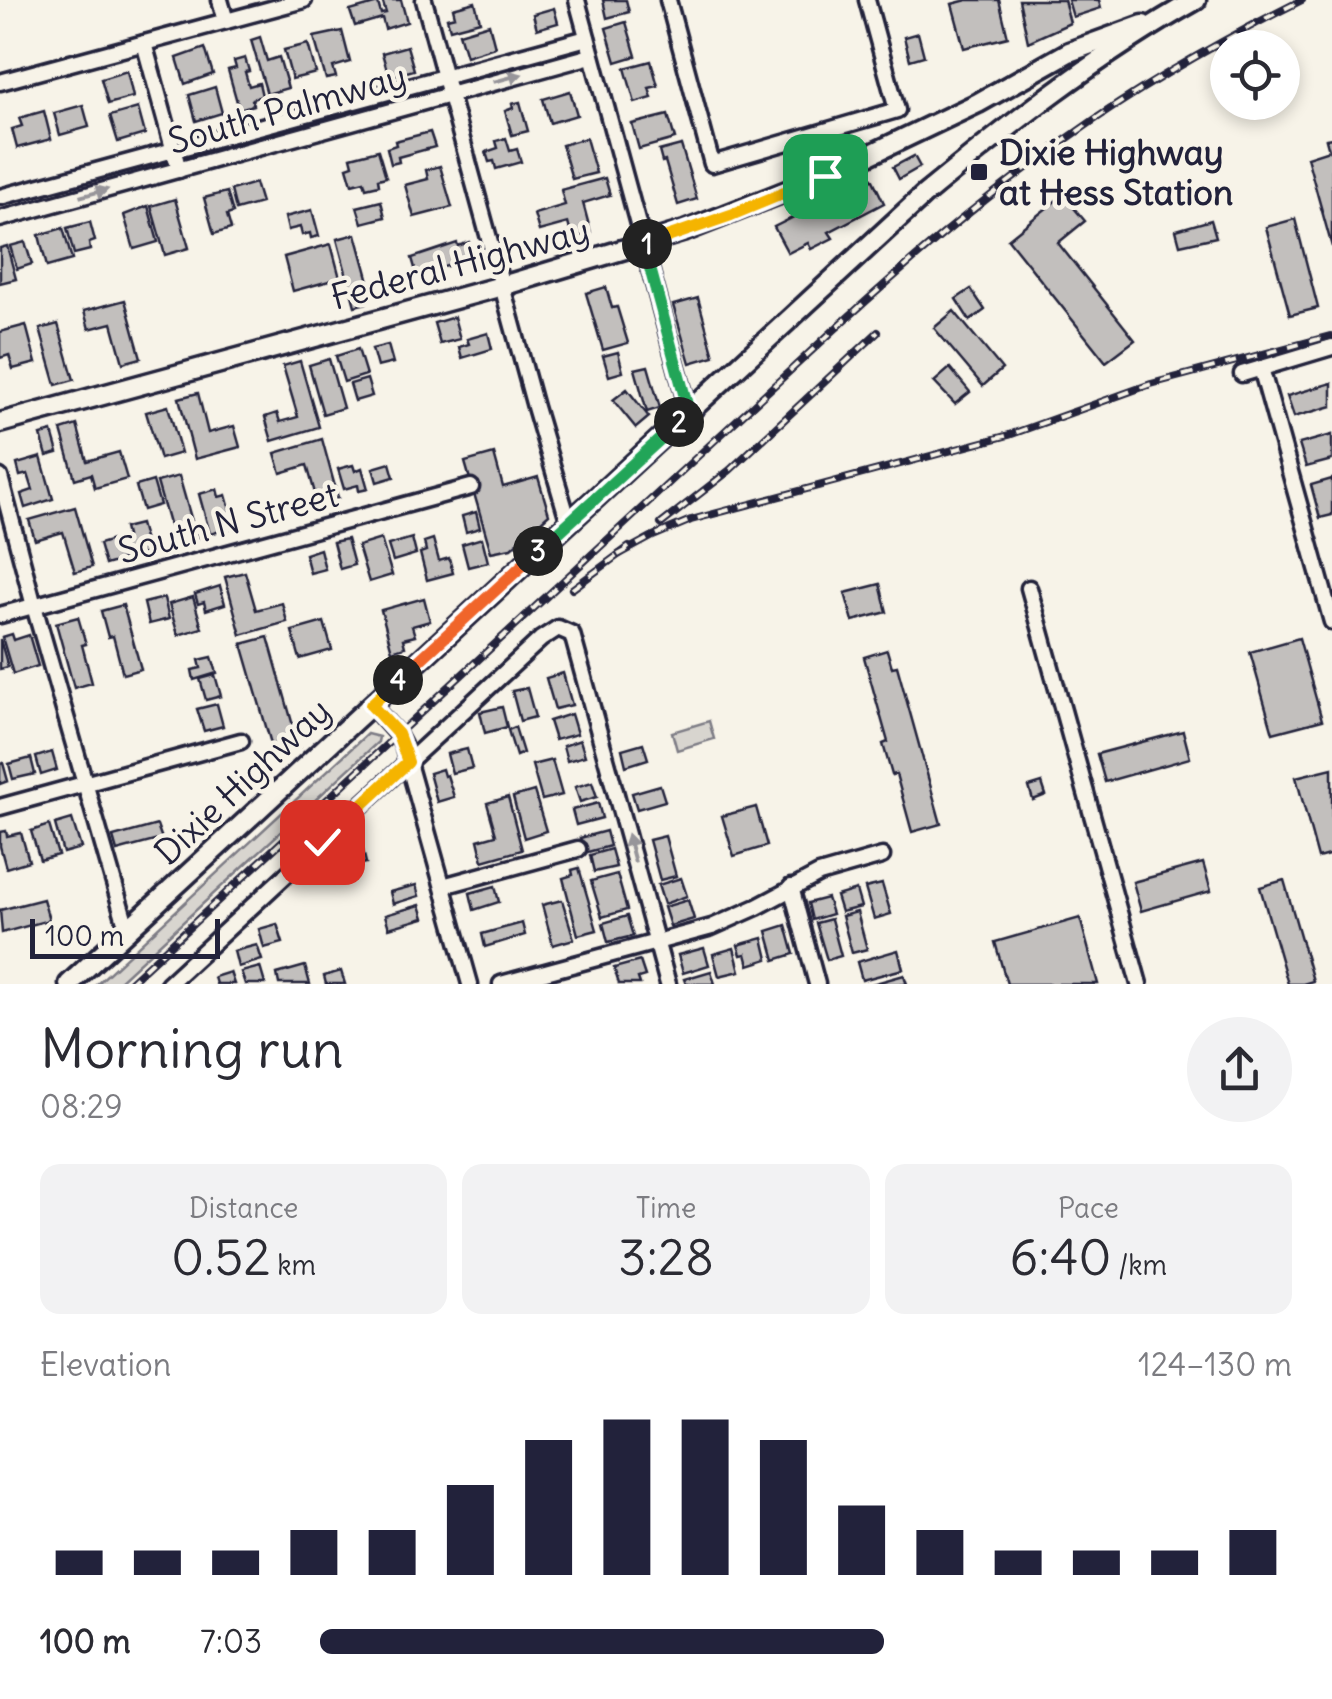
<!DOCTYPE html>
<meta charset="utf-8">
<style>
:root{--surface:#fff;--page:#f2f2f3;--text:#2b2b33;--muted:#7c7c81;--accent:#22223b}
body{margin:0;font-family:Delius,sans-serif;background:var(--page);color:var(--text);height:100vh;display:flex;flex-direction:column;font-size:38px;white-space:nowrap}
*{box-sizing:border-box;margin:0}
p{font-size:32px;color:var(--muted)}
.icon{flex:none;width:55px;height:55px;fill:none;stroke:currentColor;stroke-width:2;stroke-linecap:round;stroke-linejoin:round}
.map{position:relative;height:984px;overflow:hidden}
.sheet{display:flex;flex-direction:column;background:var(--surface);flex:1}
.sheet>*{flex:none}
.controls{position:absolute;left:1210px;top:30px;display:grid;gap:20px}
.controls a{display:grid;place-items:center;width:90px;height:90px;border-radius:50%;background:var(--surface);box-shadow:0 5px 15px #0003;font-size:50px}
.scale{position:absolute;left:30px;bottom:25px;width:190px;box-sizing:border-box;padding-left:10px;border:5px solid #22223b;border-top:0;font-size:28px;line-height:35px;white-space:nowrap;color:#22223b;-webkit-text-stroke:8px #f7f3e8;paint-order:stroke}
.pin{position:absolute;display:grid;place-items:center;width:85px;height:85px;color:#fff;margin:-42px;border-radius:20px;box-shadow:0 5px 15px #0006}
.km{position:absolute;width:50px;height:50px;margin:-25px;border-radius:50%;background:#222;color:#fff;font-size:28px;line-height:50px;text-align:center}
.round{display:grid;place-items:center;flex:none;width:105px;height:105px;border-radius:52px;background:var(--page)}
.overview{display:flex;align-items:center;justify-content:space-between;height:170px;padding:0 40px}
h1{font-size:55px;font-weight:600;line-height:75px}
.figures{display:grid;grid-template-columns:repeat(3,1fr);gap:15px;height:170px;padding:10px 40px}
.figures div{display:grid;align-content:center;border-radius:20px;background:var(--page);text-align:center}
.figures b{font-size:50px;font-weight:600}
.figures small{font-size:28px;font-weight:400}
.figures p{font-size:28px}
.chart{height:280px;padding:20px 40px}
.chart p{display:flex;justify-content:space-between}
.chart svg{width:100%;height:180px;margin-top:10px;stroke:var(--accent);stroke-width:6}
ul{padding:0 40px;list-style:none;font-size:32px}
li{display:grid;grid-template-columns:160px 120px 1fr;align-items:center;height:75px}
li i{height:25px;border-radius:12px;background:var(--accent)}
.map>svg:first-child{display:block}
.green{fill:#d8d5cf;stroke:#7d7c85;stroke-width:2.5}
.building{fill:#c2bfbd;stroke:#22223b;stroke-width:2.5}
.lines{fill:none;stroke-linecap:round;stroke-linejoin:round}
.minor-casing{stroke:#22223b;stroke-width:21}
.major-casing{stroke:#22223b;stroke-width:25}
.minor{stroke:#f7f3e8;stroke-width:14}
.major{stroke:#f7f3e8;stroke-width:18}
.rail-casing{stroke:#22223b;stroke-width:8}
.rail{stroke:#f7f3e8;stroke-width:4;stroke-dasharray:11;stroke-linecap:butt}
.oneway{fill:#97959a}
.split-1-casing{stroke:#fff;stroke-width:20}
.split-2-casing{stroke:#fff;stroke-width:20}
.split-3-casing{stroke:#fff;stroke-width:20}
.split-4-casing{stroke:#fff;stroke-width:20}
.split-5-casing{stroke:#fff;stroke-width:20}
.split-1{stroke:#f5b400;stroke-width:12}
.split-2{stroke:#22a559;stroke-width:12}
.split-3{stroke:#22a559;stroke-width:12}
.split-4{stroke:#f0652b;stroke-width:12}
.split-5{stroke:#f5b400;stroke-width:12}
.poi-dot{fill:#22223b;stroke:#f7f3e8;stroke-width:4}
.labels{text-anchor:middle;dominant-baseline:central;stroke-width:9;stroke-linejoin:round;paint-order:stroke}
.street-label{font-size:35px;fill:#22223b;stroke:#f7f3e8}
.poi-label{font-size:35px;font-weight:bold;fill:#22223b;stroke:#f7f3e8;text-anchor:start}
</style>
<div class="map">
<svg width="1332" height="984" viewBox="0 0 1332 984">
<rect width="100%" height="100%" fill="#f7f3e8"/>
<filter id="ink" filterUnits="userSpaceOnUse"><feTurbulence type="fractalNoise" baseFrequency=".01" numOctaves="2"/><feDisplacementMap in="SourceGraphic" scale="20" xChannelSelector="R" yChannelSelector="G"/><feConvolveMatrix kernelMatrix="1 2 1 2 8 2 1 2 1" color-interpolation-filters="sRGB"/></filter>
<g filter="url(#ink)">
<g class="green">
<polygon points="709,721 714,739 677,750 672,732"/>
<polygon points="367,734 379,737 378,742 116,984 97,984"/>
</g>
<g class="building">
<polygon points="382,0 401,0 407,22 385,29 382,18 355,26 350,11 378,3 381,14 386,13"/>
<polygon points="603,0 626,0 629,12 607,18"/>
<polygon points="967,0 999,0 1008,37 964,48 952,4"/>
<polygon points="1019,0 1064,0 1070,23 1028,42"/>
<polygon points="1068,0 1099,0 1101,8 1073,17"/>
<polygon points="475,2 480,21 450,29 447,18 455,16 453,8"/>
<polygon points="554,8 558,23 537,29 533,14"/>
<polygon points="626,22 636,56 616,62 606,28"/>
<polygon points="489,24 495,47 466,56 459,33"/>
<polygon points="342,31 350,62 333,67 336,77 326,79 314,37"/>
<polygon points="918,33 924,56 910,60 904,37"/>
<polygon points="260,37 267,61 279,57 288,88 267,94 251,40"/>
<polygon points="308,44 316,73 292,79 284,50"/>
<polygon points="407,46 414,70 389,77 382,53"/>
<polygon points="205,48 213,74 185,84 177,58"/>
<polygon points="245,58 249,71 245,72 249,86 259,83 262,96 252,99 253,105 239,109 228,70 236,68 234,61"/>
<polygon points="651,61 658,86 649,88 652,98 635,103 625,68"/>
<polygon points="127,71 133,97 108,104 101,79"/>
<polygon points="215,87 222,113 196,121 189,95"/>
<polygon points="570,91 577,115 550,123 543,99"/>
<polygon points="520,102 528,131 512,135 505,111 513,108 512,104"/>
<polygon points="83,105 89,127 60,135 54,113"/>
<polygon points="138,108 145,134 118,142 110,116"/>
<polygon points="44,111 51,139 17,148 12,129 22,126 19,118"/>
<polygon points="668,115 675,139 639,149 632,124"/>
<polygon points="430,132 435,147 398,157 399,162 391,164 387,148 396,145 395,141"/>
<polygon points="506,138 510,151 517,149 521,162 496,169 494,161 489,162 486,152 498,148 496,141"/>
<polygon points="586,138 596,173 572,179 562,145"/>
<polygon points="1332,138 1332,247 1307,157 1329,150 1326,139"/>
<polygon points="681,145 697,199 678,205 665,161 662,162 659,151"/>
<polygon points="378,150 386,177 378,179 379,185 366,188 364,181 352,184 347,167 353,165 351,157"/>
<polygon points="914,156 920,167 899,179 893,167"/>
<polygon points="440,166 452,207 414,217 405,185 428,179 426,170"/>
<polygon points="605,178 610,195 583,203 591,233 572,238 568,223 539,231 534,214 565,205 561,190"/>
<polygon points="872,178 884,203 829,232 833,238 811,249 808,243 788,253 774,227"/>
<polygon points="255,183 261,203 236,210 231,190"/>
<polygon points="227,192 233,213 227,215 231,229 214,234 204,198"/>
<polygon points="1063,195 1085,221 1058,243 1135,340 1106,362 1008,239"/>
<polygon points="175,199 189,248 165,255 151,206"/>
<polygon points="381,201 385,217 362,223 357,207"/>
<polygon points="148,206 158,242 134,249 124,215"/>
<polygon points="312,210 319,236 311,238 310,233 302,235 300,227 288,230 285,217"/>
<polygon points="1295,219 1318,308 1290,315 1266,227"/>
<polygon points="1211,220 1216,237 1180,245 1176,230"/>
<polygon points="90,222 95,241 89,243 90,250 74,254 67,228"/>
<polygon points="63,228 72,260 47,267 39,235"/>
<polygon points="356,234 372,292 364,294 366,303 355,306 337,239"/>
<polygon points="25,242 32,264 17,269 10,246"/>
<polygon points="469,242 474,258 417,275 412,258 457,243 458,246"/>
<polygon points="331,244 340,278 293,291 284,257"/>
<polygon points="7,246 16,279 0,283 0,248"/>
<polygon points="606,287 612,308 617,307 628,343 603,350 586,293"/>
<polygon points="971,289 985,310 970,321 956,299"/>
<polygon points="698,298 714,356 690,363 673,305"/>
<polygon points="125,300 141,358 123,363 112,323 89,329 84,311"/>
<polygon points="954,311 1002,369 983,386 934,328"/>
<polygon points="454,317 460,339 440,344 434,323"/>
<polygon points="58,324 74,380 56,385 40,329"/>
<polygon points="26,325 36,363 13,369 9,355 0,358 0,332"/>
<polygon points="488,333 492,349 462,358 459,347 469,344 467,339"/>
<polygon points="388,345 393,363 377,367 372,349"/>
<polygon points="358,349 366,375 344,382 336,356"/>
<polygon points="618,352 623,372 609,376 603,356"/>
<polygon points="329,359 343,408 323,414 309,365"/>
<polygon points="300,361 319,427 272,441 265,417 277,413 280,422 298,417 283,366"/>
<polygon points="648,366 660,408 647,412 635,369"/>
<polygon points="950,368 970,392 955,404 934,382"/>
<polygon points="367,379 372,396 355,401 350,384"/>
<polygon points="1332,383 1332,406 1294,417 1287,396"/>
<polygon points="627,389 649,417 636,428 613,400"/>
<polygon points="198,393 208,433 234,426 240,447 195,459 179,398"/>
<polygon points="168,406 181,453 160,459 146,412"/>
<polygon points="77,425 87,461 119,452 127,479 95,488 91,474 75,479 61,430"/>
<polygon points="52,432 58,453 47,456 41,435"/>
<polygon points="1332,435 1332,460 1306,467 1299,444"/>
<polygon points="322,439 338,498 318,504 307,465 281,473 275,453"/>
<polygon points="494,454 503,487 538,477 549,514 511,548 491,552 465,462"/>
<polygon points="41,457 53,499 25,508 21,494 33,490 28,474 20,476 17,464"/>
<polygon points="390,463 394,477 377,482 373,468"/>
<polygon points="353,465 355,471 362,468 368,489 359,491 358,485 344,489 338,469"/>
<polygon points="179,476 197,539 175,545 157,482"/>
<polygon points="1332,479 1332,515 1320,518 1311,485"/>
<polygon points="153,481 160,505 143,510 136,486"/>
<polygon points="217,489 219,497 226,495 235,527 210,534 199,494"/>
<polygon points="75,507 92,567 75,572 63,532 35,540 29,520"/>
<polygon points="476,512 480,528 466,532 462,516"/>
<polygon points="140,524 148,553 105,565 99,544 126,536 124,528"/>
<polygon points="412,538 416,554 393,561 388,545"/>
<polygon points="482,538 488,562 468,567 462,544"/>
<polygon points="347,539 354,565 340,569 333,542"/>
<polygon points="381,539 392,575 369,582 358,546"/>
<polygon points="433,539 439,561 449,558 453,573 427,580 420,553 426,551 424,542"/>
<polygon points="320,549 325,569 310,573 305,554"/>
<polygon points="245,572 256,610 282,603 287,622 241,635 225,577"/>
<polygon points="880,584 887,612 853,621 845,593"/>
<polygon points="220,586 225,604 206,610 204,602 198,604 195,594"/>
<polygon points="193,597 202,628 178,635 169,604"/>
<polygon points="164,598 169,619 149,624 144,603"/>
<polygon points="424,598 430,621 412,626 415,636 403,639 405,647 392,651 381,610"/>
<polygon points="123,605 141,669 123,674 113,636 108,637 101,611"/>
<polygon points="78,617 86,644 82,645 92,683 74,688 56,623"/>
<polygon points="324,622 332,650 300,659 292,631"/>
<polygon points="12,634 14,640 29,635 38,666 13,674 2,637"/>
<polygon points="268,637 299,747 274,754 242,644"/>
<polygon points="1299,638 1322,720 1273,733 1250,652"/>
<polygon points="0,639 8,667 0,669"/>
<polygon points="887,650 892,667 897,666 941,824 912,832 896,774 892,775 883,744 888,742 864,657"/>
<polygon points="212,657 217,673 194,680 192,670 201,668 199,660"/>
<polygon points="563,673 572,705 555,709 546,678"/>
<polygon points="215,675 221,696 206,700 200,679"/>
<polygon points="527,688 535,717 520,721 512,691"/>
<polygon points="217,704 223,726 204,731 197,709"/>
<polygon points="502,707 507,727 485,733 480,712"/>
<polygon points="571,714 577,734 555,740 549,721"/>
<polygon points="515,727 523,753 516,756 508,730"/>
<polygon points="1183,731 1190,758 1105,782 1097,754"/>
<polygon points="580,740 585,756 567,761 563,746"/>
<polygon points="643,743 648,759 626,766 622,749"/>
<polygon points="467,749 472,768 452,773 447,754"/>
<polygon points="52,752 57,770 41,775 36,757"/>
<polygon points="31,758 35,774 13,779 9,764"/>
<polygon points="552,760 562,795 542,800 532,765"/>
<polygon points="3,763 8,781 0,784 0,764"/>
<polygon points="1332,768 1332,854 1318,858 1296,777"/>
<polygon points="442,769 444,776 447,775 454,797 437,802 429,773"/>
<polygon points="592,782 597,797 580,802 575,787"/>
<polygon points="1042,783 1046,795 1033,800 1029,787"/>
<polygon points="660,785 665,801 637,809 632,793"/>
<polygon points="534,791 546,831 524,838 513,797"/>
<polygon points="508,797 522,850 483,861 478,840 496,835 487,803"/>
<polygon points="598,803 602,818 576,825 572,810"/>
<polygon points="756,807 767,846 734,856 722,816"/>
<polygon points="72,819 81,848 63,853 55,824"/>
<polygon points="49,825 58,855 40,860 31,831"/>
<polygon points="157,825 162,839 117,851 113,837"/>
<polygon points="6,831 7,836 21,833 29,861 6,868 0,846 0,832"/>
<polygon points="606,831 610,846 584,853 580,838"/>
<polygon points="665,836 676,876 660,880 649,840"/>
<polygon points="362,846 366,863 354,866 350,849"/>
<polygon points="611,849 616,867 594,872 590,855"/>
<polygon points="1203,863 1211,891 1141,911 1133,882"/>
<polygon points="579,868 597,930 578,935 563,878 573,875 572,870"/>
<polygon points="617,874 627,910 602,917 591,881"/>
<polygon points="681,878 687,896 664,904 658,885"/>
<polygon points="1284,880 1313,981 1303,984 1288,984 1260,887"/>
<polygon points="882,884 891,914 874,919 865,888"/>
<polygon points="416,885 419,896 393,904 390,892"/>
<polygon points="495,886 499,902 474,910 470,893"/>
<polygon points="856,890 861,907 841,912 836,896"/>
<polygon points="827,898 832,914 812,920 808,903"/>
<polygon points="43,899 49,920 2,933 0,910"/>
<polygon points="562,900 574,939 553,945 542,905"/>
<polygon points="688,900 694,919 670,926 664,907"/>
<polygon points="420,905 424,918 389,928 385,915"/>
<polygon points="857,912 867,949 852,953 842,916"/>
<polygon points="627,916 633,936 608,942 603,923"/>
<polygon points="1080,918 1098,984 1007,984 995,942"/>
<polygon points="831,919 841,956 827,960 816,923"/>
<polygon points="522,923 525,935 485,947 482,934"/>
<polygon points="277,924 283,943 264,948 259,929"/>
<polygon points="786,925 794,954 775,960 767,931"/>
<polygon points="763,938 768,959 749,965 746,954 741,955 738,945"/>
<polygon points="257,945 262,960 238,967 234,951"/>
<polygon points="704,948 709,965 683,973 678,955"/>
<polygon points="734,948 740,971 719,976 713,954"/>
<polygon points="898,950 903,969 862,980 857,962"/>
<polygon points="640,961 645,976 638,978 640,984 619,984 614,968"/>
<polygon points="305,966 310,984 279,984 277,974"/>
<polygon points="260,967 265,984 245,984 241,972"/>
<polygon points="341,971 345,984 326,984 324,976"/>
<polygon points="711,971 715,984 686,984 684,979"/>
<polygon points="230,972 234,984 216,984 214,977"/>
<polygon points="904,975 907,984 872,984"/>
</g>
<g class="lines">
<g class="minor-casing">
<g id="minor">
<polyline points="220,0 226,21"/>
<polyline points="424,0 535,407 569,523"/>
<polyline points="577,0 689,412"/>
<polyline points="668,0 712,164 897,110 867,0"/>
<polyline points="144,43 179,170"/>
<polyline points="0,82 304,0"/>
<polyline points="811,136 825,176"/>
<polyline points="797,140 813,181"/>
<polyline points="0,197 587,38"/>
<polyline points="0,219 591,56"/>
<polyline points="1261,368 1332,622"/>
<polyline points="1242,374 1332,347"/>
<polyline points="0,477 34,606 128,932"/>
<polyline points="1029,588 1139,984"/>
<polyline points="0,615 471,487"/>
<polyline points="371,705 397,734 403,745 470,984"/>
<polyline points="0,807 241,741"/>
<polyline points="443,886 578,849"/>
<polyline points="791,887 817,984"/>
<polyline points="168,984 541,639 558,628 572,634 668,984"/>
<polyline points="501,984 712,927 757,907 819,874 882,856"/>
</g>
</g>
<g class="major-casing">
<g id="major">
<polyline points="0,423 502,286 685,231 825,176 978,103 1069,52 1143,25"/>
<path d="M69,984L924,195C1010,124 1098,55 1196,0"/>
</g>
</g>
<use href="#minor" class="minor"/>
<use href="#major" class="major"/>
<g class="rail-casing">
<g id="rail">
<polyline points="661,524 730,470 878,332"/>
<polyline points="618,555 653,536 691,520 1009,435 1151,384 1330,336"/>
<polyline points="572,589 629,547"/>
<path d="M128,984L834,330C910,261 987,194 1071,136C1144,84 1222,40 1302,0"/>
</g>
</g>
<use href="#rail" class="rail"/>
</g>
<defs><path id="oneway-solid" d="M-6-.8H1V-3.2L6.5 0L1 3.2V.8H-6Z" transform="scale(2.5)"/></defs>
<g class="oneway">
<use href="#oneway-solid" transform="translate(508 78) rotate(-15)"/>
<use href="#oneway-solid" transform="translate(94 193) rotate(-15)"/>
<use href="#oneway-solid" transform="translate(631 848) rotate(-105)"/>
</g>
</g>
<g class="lines" filter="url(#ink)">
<g class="split-1-casing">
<polyline id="split-1" points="647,244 731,215 825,176"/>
</g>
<g class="split-2-casing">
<polyline id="split-2" points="647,244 644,246 689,412 679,422"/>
</g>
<g class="split-3-casing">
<polyline id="split-3" points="538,551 679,422"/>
</g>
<g class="split-4-casing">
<polyline id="split-4" points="398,680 538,551"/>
</g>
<g class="split-5-casing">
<polyline id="split-5" points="322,842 408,762 398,734 371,705 398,680"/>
</g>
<use href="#split-1" class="split-1"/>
<use href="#split-2" class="split-2"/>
<use href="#split-3" class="split-3"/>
<use href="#split-4" class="split-4"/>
<use href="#split-5" class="split-5"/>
</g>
<rect class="poi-dot" x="969" y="162" width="20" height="20" rx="5"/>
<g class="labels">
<g class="street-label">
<text transform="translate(287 108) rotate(-16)">South Palmway</text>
<text transform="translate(460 263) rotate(-15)">Federal Highway</text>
<text transform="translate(228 522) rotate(-15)">South N Street</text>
<text transform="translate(242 781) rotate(-43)">Dixie Highway</text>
</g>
<g class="poi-label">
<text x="999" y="152">Dixie Highway<tspan x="999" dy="40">at Hess Station</tspan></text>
</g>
</g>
</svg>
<div class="controls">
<a><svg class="icon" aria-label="locate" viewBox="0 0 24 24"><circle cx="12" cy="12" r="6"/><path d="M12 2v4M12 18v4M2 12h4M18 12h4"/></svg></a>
</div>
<div class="scale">100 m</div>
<div class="pin" style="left:825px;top:176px;background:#1e9e55"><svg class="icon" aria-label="arrive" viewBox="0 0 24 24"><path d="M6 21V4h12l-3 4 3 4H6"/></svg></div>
<div class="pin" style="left:322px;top:842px;background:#d93025"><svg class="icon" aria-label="check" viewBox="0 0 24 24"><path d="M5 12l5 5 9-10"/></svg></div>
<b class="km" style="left:647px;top:244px">1</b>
<b class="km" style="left:679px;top:422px">2</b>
<b class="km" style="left:538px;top:551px">3</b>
<b class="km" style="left:398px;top:680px">4</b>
</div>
<section class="sheet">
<div class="overview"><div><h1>Morning run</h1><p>08:29</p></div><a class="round"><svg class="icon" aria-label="share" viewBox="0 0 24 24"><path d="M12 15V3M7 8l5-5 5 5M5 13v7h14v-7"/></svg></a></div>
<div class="figures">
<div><p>Distance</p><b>0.52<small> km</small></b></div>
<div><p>Time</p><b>3:28</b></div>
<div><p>Pace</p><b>6:40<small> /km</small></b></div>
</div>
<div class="chart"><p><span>Elevation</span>124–130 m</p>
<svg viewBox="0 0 160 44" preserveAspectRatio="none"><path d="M5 44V38M15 44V38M25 44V38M35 44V33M45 44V33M55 44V22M65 44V11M75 44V6M85 44V6M95 44V11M105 44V27M115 44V33M125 44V38M135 44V38M145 44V38M155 44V33"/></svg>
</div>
<ul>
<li><b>100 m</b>7:03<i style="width:58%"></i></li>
</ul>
</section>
